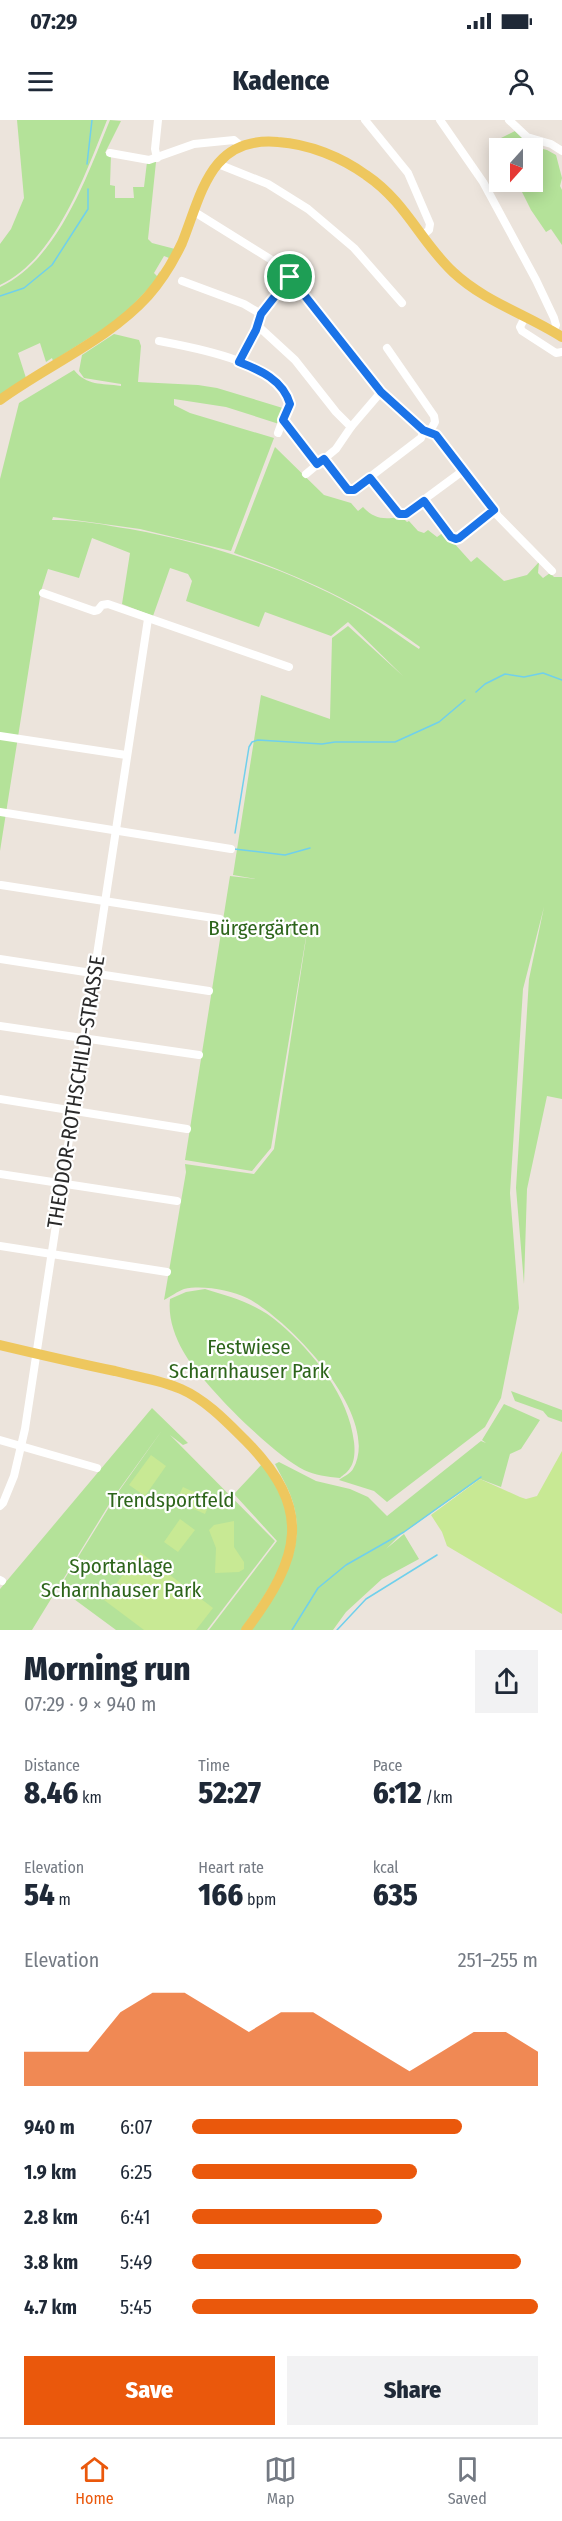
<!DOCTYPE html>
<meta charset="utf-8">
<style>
:root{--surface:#fff;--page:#f2f2f3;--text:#1f2937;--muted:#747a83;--line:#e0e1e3;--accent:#ea580c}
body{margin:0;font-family:"Fira Sans Condensed",sans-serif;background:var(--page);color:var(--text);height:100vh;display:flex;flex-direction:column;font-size:22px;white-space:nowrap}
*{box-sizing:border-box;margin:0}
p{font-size:20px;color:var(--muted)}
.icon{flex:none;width:33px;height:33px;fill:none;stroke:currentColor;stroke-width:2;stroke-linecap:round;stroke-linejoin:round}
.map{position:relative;height:1510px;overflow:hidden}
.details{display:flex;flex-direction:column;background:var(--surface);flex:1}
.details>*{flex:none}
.needle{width:39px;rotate:201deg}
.controls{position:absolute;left:489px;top:18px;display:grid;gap:12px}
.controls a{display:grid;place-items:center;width:54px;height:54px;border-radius:0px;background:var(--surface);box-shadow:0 3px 15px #0003;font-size:30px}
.pin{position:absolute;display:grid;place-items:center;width:51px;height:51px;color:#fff;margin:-26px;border:3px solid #fff;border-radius:50%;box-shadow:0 2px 6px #0007}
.round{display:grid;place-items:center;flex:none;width:63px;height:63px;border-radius:0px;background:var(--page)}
.headline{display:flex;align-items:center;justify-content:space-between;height:102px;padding:0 24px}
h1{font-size:33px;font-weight:800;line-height:45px}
.stats{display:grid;grid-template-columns:repeat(3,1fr);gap:9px;height:102px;padding:6px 24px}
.stats div{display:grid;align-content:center}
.stats b{font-size:30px;font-weight:800}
.stats small{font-size:16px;font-weight:400}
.stats p{font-size:16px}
.chart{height:168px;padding:12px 24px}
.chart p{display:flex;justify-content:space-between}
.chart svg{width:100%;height:108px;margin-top:6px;fill:var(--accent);opacity:.7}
.cta{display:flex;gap:12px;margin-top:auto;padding:12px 24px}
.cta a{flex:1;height:69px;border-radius:0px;background:var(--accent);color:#fff;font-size:24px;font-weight:800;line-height:69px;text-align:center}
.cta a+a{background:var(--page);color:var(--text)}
ul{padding:0 24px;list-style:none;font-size:20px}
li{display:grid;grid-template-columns:96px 72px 1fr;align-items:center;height:45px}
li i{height:15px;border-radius:8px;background:var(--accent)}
.status{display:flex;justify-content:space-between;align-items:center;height:42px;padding:0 30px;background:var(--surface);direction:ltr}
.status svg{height:16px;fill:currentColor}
header{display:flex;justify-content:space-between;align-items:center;height:78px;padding:0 24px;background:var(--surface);font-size:27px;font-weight:800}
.tab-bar{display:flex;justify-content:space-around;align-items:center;height:84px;border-top:2px solid var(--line);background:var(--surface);font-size:16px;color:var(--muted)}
.tab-bar a{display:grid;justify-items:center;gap:3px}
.tab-bar .on{color:var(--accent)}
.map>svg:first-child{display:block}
.green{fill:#b4e299}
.pitch{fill:#c8e994}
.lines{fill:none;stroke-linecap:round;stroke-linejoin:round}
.stream{stroke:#70d0ec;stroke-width:1.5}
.minor{stroke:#fff;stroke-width:8}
.major{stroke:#eec75e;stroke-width:10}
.route-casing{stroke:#fff;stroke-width:12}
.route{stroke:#1a73e8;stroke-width:8}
.labels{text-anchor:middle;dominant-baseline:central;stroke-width:4.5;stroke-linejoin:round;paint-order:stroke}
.park-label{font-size:21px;fill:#2d651b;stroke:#fff}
.street-label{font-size:21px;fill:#2a2a2a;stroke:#fff}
</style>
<div class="status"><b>07:29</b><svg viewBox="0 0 49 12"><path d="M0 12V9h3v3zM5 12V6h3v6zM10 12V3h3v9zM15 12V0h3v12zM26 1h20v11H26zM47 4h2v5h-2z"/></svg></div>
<header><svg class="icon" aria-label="menu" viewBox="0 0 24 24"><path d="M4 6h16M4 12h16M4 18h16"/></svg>Kadence<svg class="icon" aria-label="person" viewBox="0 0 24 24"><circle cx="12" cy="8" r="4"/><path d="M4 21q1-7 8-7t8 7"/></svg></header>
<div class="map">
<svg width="562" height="1510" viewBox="0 0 562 1510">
<rect width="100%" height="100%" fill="#ece4dc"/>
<g class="green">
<path d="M17,0H107C86,53 55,140 0,165V124L11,109L24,78Z"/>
<path d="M110,0L121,1L105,33L111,35L110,65L115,66V78H134L133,67H144L147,42H156L148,119L152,123L175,129L169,138L164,136L154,153L157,156L160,151L158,159L119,199L53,241L52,238L46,242L40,223L18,233L26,258L0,276V167C58,140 87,56 110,0Z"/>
<polygon points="515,11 530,26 547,30 556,35 562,58 560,66 562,70 562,125 551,109 546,112 531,90 517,62 532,62 532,28 500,28 499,39 489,24"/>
<path d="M114,214L139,220L141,226L138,262L198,265L217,268L286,289L279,304L226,287L174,279V285L190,293L274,318L231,431L140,409L53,397L52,400C77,399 105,405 130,409C207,423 285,448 354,486C377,499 398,515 419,529L420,527C363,484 300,456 234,433L275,327L324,375L351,383L358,391L363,387C373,398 383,400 398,397L400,400L404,399L407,402L409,401L418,411L424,413L428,410L437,417L444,412L471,442L477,437L504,461L527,455L539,442L538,453L543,458L550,453L554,457H562V979L547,976L527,1069L524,1164L516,1068L529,859L544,787L523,869L510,1073L519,1188L501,1278L485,1307L387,1382L374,1371L339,1360C343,1357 351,1353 353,1349C383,1297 289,1199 247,1178C230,1170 203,1165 184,1169C178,1171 170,1177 164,1180L186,1052L185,1044L254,1054L274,1029L309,799L271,1028L252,1051L185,1040L230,756L256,759L233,755L261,575L330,599L332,518L348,506L403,556L348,502L331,516L265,492L259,507L186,481L192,461L188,454L170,448L153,496L122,484L130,433L92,418L79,458L48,449L41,471L0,731V359L19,283L74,250C87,266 101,263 121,266V264L84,258L79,251L82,235Z"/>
<path d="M205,1169C231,1177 258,1184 279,1203C313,1232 349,1276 354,1322C355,1329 355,1342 350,1348C348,1352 343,1355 340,1358C327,1357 315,1355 304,1350C272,1334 200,1262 183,1231C174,1215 168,1197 170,1179L186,1172Z"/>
<polygon points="511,1271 562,1290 562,1302 548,1297 543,1291 515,1281"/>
<path d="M504,1284L540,1300L521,1329L510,1334L501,1367L480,1359L401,1414L386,1429L404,1414L419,1439L382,1459L346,1492L333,1510H249C279,1470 311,1427 290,1374C286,1364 280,1354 275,1344L279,1342L316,1361L350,1369L368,1377L387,1396L481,1321L486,1323L482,1320Z"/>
<polygon points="152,1288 188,1323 183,1325 170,1315 275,1421 207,1510 116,1510 59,1468 119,1371 163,1309 113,1378 32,1510 0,1510 0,1469"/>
<path d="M263,1343C269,1352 276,1361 281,1370C308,1421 268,1470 241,1510H209L277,1421L234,1374Z"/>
</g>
<g class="pitch">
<polygon points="562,1331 562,1494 447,1426 442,1412 431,1395 480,1359 520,1377 526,1379 537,1376"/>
<polygon points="151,1335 166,1346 145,1376 129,1365"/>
<polygon points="183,1367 211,1380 205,1394 176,1381"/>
<polygon points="180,1399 195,1410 178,1432 164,1422"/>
<polygon points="234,1401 234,1427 244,1442 244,1449 239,1452 215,1453 216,1428 209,1410 214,1405"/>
<polygon points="140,1432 213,1488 196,1510 144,1510 104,1480"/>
</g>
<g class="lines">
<g class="stream">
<polyline points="87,44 92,0"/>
<polyline points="0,176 24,168 52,145 88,89 88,69"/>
<polyline points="476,572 485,564 505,554 524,557 543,553 562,560"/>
<polyline points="235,713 249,627 252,622 258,620 322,624 335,622 395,622 439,602 465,580"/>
<polyline points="234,729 285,735 310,728"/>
<polyline points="292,1510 318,1468 346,1445 404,1412 481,1357"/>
<polyline points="337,1510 366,1479 437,1435"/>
</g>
<g class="minor">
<polyline points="365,0 408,53 430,104 429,110 423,115"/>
<polyline points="440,0 483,62 536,160 554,198 556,205 553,211"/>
<polyline points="509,0 527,17 551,24 562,31"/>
<polyline points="110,33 149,40 194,24 234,20 241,26"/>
<polyline points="157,38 155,29 158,0"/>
<polyline points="218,44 268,64 308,89 354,128 402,183"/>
<polyline points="193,91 283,147 379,271 423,310 436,315 498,396 552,451"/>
<polyline points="182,161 244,184 261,194"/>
<polyline points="525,197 520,207 522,211 556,233 562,232"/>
<polyline points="258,206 295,240 336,292 351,307"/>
<path d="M159,221C196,228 278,242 289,283L278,313"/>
<polyline points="387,228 434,296 435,302 430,311"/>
<polyline points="239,242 258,206 261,194 290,157"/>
<polyline points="283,300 317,344"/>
<polyline points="324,339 347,369 353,370 421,318 424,311"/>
<polyline points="306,354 336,329 351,307 381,272"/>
<polyline points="370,358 398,393 403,395 464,350"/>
<polyline points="424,381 454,419 494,390"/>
<polyline points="43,473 94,491 98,490 102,485 108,484 289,547"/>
<polyline points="0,616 126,635"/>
<polyline points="0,692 231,729"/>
<polyline points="1,765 220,799"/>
<polyline points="0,839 209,871"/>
<polyline points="0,906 199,935"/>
<polyline points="0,979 187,1009"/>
<polyline points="0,1054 177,1081"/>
<polyline points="0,1126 167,1152"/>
<polyline points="0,1320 97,1348"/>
<polyline points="0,1386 3,1383 14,1356 25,1309 148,499"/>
<polyline points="0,1460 2,1461"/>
</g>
<g class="major">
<path d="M0,280C48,245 108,220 148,176C162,160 173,142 182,123C202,73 210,16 278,22C309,24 341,37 366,55C406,82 420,121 453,152C485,182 526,194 562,217"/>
<path d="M0,1225C38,1234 77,1243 115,1251C137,1257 161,1260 181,1269C206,1280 226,1301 245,1320C314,1389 301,1437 246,1510"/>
</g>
</g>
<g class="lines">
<g class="route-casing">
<path id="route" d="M290,157L381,272L423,310L436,315L490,385L494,390L459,418L456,419L451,417L424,381L406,394H399L370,358L354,370H348L324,339L317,344L283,300L290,284C283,260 260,250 239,242L256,210L261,194Z"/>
</g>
<use href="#route" class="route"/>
</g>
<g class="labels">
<g class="park-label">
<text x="264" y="808">Bürgergärten</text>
<text x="249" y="1227">Festwiese<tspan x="249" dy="24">Scharnhauser Park</tspan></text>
<text x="171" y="1380">Trendsportfeld</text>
<text x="121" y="1446">Sportanlage<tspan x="121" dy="24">Scharnhauser Park</tspan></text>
</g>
<g class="street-label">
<text transform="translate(76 972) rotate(-81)">THEODOR-ROTHSCHILD-STRASSE</text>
</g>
</g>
</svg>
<div class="controls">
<a><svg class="needle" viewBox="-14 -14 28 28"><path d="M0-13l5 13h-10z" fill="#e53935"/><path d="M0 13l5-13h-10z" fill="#747a83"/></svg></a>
</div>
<div class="pin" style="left:290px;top:157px;background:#1e9e55"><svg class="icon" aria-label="arrive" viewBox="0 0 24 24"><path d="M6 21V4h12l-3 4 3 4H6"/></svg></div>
</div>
<section class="details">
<div class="headline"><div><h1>Morning run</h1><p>07:29 · 9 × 940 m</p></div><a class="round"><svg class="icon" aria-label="share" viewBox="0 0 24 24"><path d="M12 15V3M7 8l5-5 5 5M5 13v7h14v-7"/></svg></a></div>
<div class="stats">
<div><p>Distance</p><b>8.46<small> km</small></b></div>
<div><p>Time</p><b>52:27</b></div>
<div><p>Pace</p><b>6:12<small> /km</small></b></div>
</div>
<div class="stats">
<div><p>Elevation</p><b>54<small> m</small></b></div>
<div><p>Heart rate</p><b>166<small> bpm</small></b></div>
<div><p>kcal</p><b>635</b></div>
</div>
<div class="chart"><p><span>Elevation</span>251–255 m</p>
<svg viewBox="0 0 160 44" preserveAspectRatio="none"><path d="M0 44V30L10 30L20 30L30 14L40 6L50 6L60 14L70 22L80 14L90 14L100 22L110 30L120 38L130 30L140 22L150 22L160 30V44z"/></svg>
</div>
<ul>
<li><b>940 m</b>6:07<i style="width:78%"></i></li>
<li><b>1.9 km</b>6:25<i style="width:65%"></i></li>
<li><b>2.8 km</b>6:41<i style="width:55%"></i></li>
<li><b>3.8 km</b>5:49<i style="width:95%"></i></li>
<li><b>4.7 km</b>5:45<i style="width:100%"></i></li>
</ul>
<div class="cta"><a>Save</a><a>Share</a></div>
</section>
<nav class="tab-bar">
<a class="on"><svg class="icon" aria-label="home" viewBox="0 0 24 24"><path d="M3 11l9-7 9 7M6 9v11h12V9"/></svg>Home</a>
<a><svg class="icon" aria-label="map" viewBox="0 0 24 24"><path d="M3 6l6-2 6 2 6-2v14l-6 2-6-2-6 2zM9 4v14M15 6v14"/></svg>Map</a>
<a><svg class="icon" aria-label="saved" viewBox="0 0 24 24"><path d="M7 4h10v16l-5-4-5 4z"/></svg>Saved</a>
</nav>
